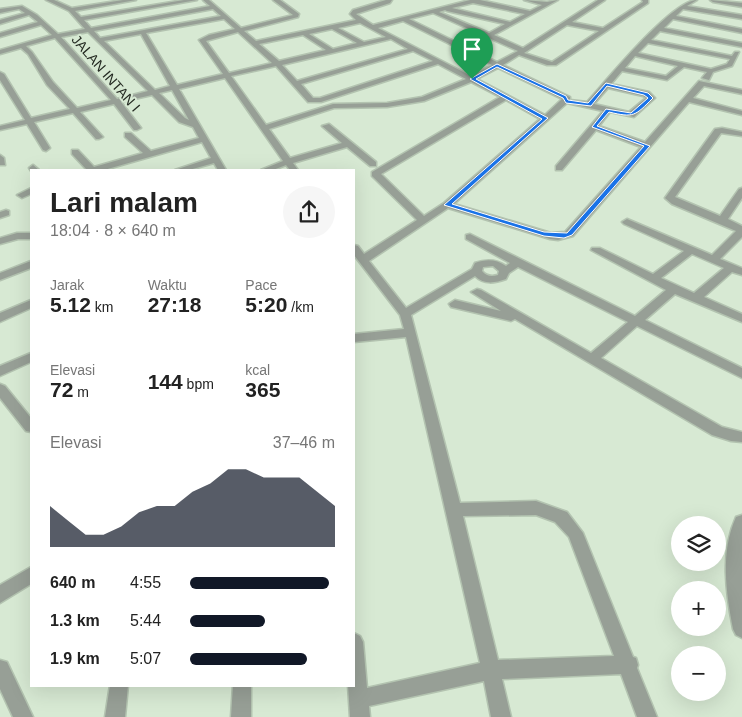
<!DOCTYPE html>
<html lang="id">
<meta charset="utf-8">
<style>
:root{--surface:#fff;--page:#f6f6f6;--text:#222;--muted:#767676;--accent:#111827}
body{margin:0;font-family:Helvetica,sans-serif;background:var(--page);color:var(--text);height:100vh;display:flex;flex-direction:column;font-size:19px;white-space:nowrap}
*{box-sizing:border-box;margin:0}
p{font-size:16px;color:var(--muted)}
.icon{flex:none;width:28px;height:28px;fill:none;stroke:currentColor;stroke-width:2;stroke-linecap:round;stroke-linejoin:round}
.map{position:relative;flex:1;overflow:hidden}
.side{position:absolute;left:30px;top:169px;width:325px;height:518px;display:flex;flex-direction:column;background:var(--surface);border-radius:0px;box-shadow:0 5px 20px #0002}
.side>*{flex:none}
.buttons{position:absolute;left:671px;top:516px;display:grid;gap:10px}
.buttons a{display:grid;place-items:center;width:55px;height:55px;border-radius:50%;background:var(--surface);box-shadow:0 5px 20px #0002;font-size:25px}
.pin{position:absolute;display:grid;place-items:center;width:42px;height:42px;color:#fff;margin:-51px -21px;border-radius:50% 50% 50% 0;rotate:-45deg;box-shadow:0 0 5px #0007}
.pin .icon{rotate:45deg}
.round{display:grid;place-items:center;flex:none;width:52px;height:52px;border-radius:26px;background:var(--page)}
.overview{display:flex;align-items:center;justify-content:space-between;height:85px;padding:0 20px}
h1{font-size:28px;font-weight:600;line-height:38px}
.metrics{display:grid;grid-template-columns:repeat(3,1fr);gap:8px;height:85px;padding:5px 20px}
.metrics div{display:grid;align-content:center}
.metrics b{font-size:21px;font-weight:600}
.metrics small{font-size:14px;font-weight:400}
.metrics p{font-size:14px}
.chart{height:140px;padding:10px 20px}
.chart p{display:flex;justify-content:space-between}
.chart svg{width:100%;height:90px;margin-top:5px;fill:var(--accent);opacity:.7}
ul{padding:0 20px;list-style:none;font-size:16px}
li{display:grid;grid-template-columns:80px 60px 1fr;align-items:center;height:38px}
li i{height:12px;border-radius:6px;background:var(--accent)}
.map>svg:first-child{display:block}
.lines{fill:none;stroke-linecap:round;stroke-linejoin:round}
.minor-casing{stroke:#b3c3b0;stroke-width:3}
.minor{fill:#979f96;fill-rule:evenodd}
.route{fill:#1a73e8;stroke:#fff;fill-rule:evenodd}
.labels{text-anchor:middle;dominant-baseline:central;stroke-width:4;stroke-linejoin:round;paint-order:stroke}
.far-street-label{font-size:14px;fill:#242a22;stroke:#d7e9d3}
</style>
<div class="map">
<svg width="742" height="717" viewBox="0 0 742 717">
<rect width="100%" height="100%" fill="#d7e9d3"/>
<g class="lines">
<g class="minor-casing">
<g id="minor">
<path d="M46,0H54L72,8L123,0H136L75,11L81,17L184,0H197L84,20L91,28L210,6L203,0H209L241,28L293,15L273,0H280L299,14L298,17L244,31L256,41L356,20L350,14L353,10L386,0H392L390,3L356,14L373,25L470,0H480L530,11L542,5L524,0L547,2L558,0L494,35L523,48L598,0H605L572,22L603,28L643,2L642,0H648V3L556,65H547L519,55L503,65L570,97V100L587,102C606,81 672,0 697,0L687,6L742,15V19L683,9L676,16L742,29V33L673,19L664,28L742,43V47L660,31L651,40L732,56L735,52H739L732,66L713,72L709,80L702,78L707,72L684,67L667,80L622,71L611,84L649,92L655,98L634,117L610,112L599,126L645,142L699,81L742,90V94L704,86L693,98L742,111V115L689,102L573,236L558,240L550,239L448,208L369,261L406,308L472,269L475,263C486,259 496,259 506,266L510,263L466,239V235L470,234L635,316L666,290L591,250L592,248H600L653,274L684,251L624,224L622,222L627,219L712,255L736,231L672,204L665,198L715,129L722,128L742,132V136L721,133L675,197L720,216L739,189L742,188V198L728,219L742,226V237L720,259L742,268V275L732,272L704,297L742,314V322L675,294L645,320L742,368V378L637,326L601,358L722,427L742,432V442L731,441L712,435L515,319L511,321L451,307L449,304L455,300L501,311L471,292L477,289L481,290L591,353L628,322L518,267L509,273L506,279C495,283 484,285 475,276L411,315L460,503L536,501L567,512L583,533L633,657L636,658L638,665L637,668L657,717H637L621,674L502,679L511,717H491L484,681L369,706L370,717H350L348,685H354V633L360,636L363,642L367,688L480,663L406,337L354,342V334L404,329L400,315L354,255V245L358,246L364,254L417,220L372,176V172L500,97L471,82L424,101L387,107L334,108L269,129L290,158L342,143L322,126L329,124L376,162V166H370L347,147L293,163L298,170H290L286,165L273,170H261L283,161L225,78L179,89L226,170H218L214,163L189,170H175L211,158L202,142L104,170H87L72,154V150H78L94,167L143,153L125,137V133H131L151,151L199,138L193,127L179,122L152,95L121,102L141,128L137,130H134L114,104L80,112L103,137L99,139H96L73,113L34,122L50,148L46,151L43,150L27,124L0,130V126L25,120L0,80V72L4,74L31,118L70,109L47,85L28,54L21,48L0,54V50L52,35L41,25L0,37V33L38,22L29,15L0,24V20L25,13L19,9L0,13V9L22,6L37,15L58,34L85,29L69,11ZM473,3L525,14L510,22L452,8ZM213,9L221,16L100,38L94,31ZM445,10L447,11L505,24L489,33L439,12ZM433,13L518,51L497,62L409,19ZM224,19L235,29L209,35L199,40L223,74L177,85L146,33ZM403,21L492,65L471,76L378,28ZM360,23L386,37L364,42L338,28ZM567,25L599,31L552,62L524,53ZM332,29L357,43L333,49L309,34ZM88,32L148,91L117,99L61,37ZM238,32L272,63L229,73L206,41ZM141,34L170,86L155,90L104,41ZM303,35L326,50L279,61L259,44ZM55,38L111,100L77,108L53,82L32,52L26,46ZM391,39L408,49L297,81L282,65ZM648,43L730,59L727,64L711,69L638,53ZM413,51L433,61L320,98H313L301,84ZM635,56L678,66L666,76L625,68ZM438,64L466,79L422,97L387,103L333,104L266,125L231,76L276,66L308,102H321ZM498,68L562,99L545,115L477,79ZM608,88L643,96L646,98L629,112L594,104ZM172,90L189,120L185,118L159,93ZM506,100L540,119L444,203L424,216L381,174ZM567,103L603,111L556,166V170H562L596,130L641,147L565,232L551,233L454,204ZM692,254L724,268L694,293L661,278ZM493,266L499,271L498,275C491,277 486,276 482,271L483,267ZM536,515L555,522L569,537L614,656L498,660L463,516Z"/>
<polygon points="710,0 742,3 742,7 713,2"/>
<polygon points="0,155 4,158 5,165 0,165"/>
<polygon points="33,165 39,170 31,171 29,168"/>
<polygon points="31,188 31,194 22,198 17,195"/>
<polygon points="6,210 9,211 9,215 0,218 0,212"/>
<polygon points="17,233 31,233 31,239 18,239 0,244 0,238"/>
<polygon points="31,261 31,268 0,280 0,273"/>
<polygon points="31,300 31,308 0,322 0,313"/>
<polygon points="31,353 31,362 0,376 0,366"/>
<polygon points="0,384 5,386 31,418 31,432 26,431 0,398"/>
<path d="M742,515V638L736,635L733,629C726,593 720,552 736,517Z"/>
<polygon points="31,567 31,584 0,603 0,585"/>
<polygon points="0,660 7,662 33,717 13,717 0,689"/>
<polygon points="110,685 128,685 125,717 105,717"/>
<polygon points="233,685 251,685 251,717 231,717"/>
</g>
</g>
<use href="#minor" class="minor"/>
</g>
<path class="route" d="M497,64L566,96L568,100L588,103L606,83L648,93L653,98C635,116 634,118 609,112L597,126L650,146L572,235L564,238L544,236L444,205L542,119L470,79ZM497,67L563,98L566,103L591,106L607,86L644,95L648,98L631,113L606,109L592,127L644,146L567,233L544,232L452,204L548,118L476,79Z"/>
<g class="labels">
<g class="far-street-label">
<text transform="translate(106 73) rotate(49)">JALAN INTAN I</text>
</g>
</g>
</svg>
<div class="buttons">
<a><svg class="icon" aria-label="layers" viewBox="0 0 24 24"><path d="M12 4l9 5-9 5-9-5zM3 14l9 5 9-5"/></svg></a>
<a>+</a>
<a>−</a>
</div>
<div class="pin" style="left:472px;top:79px;background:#1e9e55"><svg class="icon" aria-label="arrive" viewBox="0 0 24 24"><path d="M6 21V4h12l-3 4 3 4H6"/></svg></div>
<section class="side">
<div class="overview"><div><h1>Lari malam</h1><p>18:04 · 8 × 640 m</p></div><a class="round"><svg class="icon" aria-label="share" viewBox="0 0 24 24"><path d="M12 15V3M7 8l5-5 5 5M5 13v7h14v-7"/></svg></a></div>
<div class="metrics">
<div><p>Jarak</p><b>5.12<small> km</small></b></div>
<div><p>Waktu</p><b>27:18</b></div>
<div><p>Pace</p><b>5:20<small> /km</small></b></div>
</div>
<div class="metrics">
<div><p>Elevasi</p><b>72<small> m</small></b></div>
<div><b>144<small> bpm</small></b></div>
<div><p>kcal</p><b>365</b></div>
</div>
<div class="chart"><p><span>Elevasi</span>37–46 m</p>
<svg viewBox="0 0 160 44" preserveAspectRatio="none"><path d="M0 44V24L10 31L20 38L30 38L40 34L50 27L60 24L70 24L80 17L90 13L100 6L110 6L120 10L130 10L140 10L150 17L160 24V44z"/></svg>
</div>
<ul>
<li><b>640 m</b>4:55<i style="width:96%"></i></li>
<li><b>1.3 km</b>5:44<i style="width:52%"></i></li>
<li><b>1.9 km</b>5:07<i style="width:81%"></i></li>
</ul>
</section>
</div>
